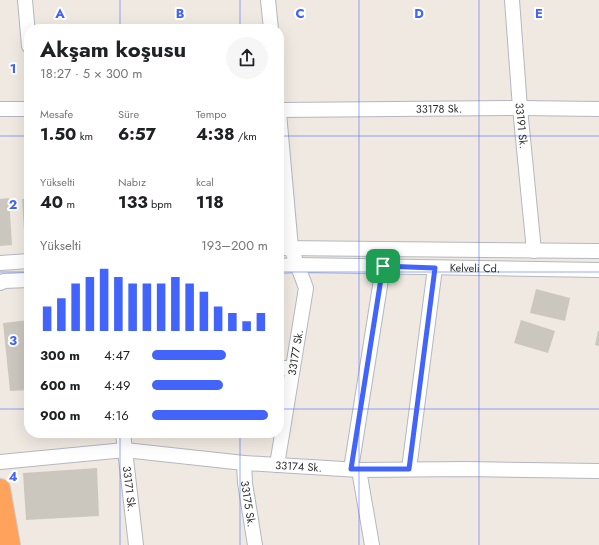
<!DOCTYPE html>
<html lang="tr">
<meta charset="utf-8">
<style>
:root{--surface:#fff;--page:#f6f6f6;--text:#202124;--muted:#757577;--accent:#4264fb}
body{margin:0;font-family:Jost,sans-serif;background:var(--page);color:var(--text);height:100vh;display:flex;flex-direction:column;font-size:15px;white-space:nowrap}
*{box-sizing:border-box;margin:0}
p{font-size:13px;color:var(--muted)}
.icon{flex:none;width:22px;height:22px;fill:none;stroke:currentColor;stroke-width:2;stroke-linecap:round;stroke-linejoin:round}
.map{position:relative;flex:1;overflow:hidden}
.details{position:absolute;left:24px;top:24px;width:260px;height:414px;display:flex;flex-direction:column;background:var(--surface);border-radius:16px;box-shadow:0 4px 16px #0002}
.details>*{flex:none}
.pin{position:absolute;display:grid;place-items:center;width:34px;height:34px;color:#fff;margin:-17px;border-radius:8px;box-shadow:0 2px 6px #0006}
.round{display:grid;place-items:center;flex:none;width:42px;height:42px;border-radius:21px;background:var(--page)}
.head{display:flex;align-items:center;justify-content:space-between;height:68px;padding:0 16px}
h1{font-size:22px;font-weight:700;line-height:30px}
.figures{display:grid;grid-template-columns:repeat(3,1fr);gap:6px;height:68px;padding:4px 16px}
.figures div{display:grid;align-content:center}
.figures b{font-size:17px;font-weight:700}
.figures small{font-size:11px;font-weight:400}
.figures p{font-size:11px}
.chart{height:112px;padding:8px 16px}
.chart p{display:flex;justify-content:space-between}
.chart svg{width:100%;height:72px;margin-top:4px;stroke:var(--accent);stroke-width:6}
ul{padding:0 16px;list-style:none;font-size:13px}
li{display:grid;grid-template-columns:64px 48px 1fr;align-items:center;height:30px}
li i{height:10px;border-radius:5px;background:var(--accent)}
.map>svg:first-child{display:block}
.building{fill:#cbc7bf}
.lines{fill:none;stroke-linecap:round;stroke-linejoin:round}
.minor-casing{stroke:#b4b7c1;stroke-width:16}
.highway-casing{stroke:#c9c9c9;stroke-width:22}
.minor{stroke:#fff;stroke-width:14}
.highway{stroke:#ffa35c;stroke-width:20}
.route-casing{stroke:#fff;stroke-width:8}
.route{stroke:#4264fb;stroke-width:5}
.grid{fill:none;stroke:#4264fb;stroke-width:1;stroke-opacity:0.55}
.labels{text-anchor:middle;dominant-baseline:central;stroke-width:4;stroke-linejoin:round;paint-order:stroke}
.street-label{font-size:11px;fill:#2e2e2e;stroke:#fff}
.grid-label{font-size:13px;text-anchor:middle;font-weight:bold;fill:#4264fb;stroke:#fff;stroke-width:4;stroke-linejoin:round;paint-order:stroke}
</style>
<div class="map">
<svg width="599" height="545" viewBox="0 0 599 545">
<rect width="100%" height="100%" fill="#efe9e1"/>
<g class="building">
<polygon points="9,198 12,245 0,246 0,199"/>
<polygon points="22,199 29,199 29,246 25,247"/>
<polygon points="536,289 570,298 565,321 530,313"/>
<polygon points="29,320 29,390 10,391 3,323"/>
<polygon points="521,320 555,331 548,353 514,343"/>
<polygon points="598,331 599,331 599,346 595,345"/>
<polygon points="97,468 99,516 26,520 23,473"/>
</g>
<g class="lines">
<g class="minor-casing">
<g id="minor">
<polyline points="25,0 29,46"/>
<polyline points="268,0 271,29"/>
<path id="s1" d="M512,0L520,108L534,251"/>
<polyline points="0,109 29,109"/>
<path id="s2" d="M279,110L520,108L599,109"/>
<polyline points="279,248 599,251"/>
<polyline points="0,263 29,261"/>
<path id="s3" d="M279,266L298,265L599,270"/>
<polyline points="0,283 4,281 29,280"/>
<polyline points="279,368 293,368"/>
<path id="s4" d="M123,433L136,545"/>
<path id="s5" d="M0,462L125,450L244,463L359,470L466,469L599,471"/>
<path id="s6" d="M244,463L245,483L255,545"/>
<path id="s7" d="M277,465L306,288L291,248L279,113"/>
<polyline points="351,469 383,267"/>
<polyline points="409,469 435,268"/>
<polyline points="359,470 372,545"/>
</g>
</g>
<g class="highway-casing">
<polyline id="highway" points="0,489 10,545"/>
</g>
<use href="#minor" class="minor"/>
<use href="#highway" class="highway"/>
</g>
<g class="lines">
<g class="route-casing">
<polygon id="route" points="383,266 435,268 409,469 351,469"/>
</g>
<use href="#route" class="route"/>
</g>
<path class="grid" d="M120,0V29M240,0V29M359,0V545M479,0V545M0,136H29M279,136H599M0,272H29M279,272H599M0,409H29M279,409H599M120,433V545M240,433V545"/>
<g class="labels">
<g class="street-label">
<text stroke="none"><textPath href="#s2" startOffset="160">33178 Sk.</textPath></text>
<text stroke="none"><textPath href="#s1" startOffset="126">33191 Sk.</textPath></text>
<text stroke="none"><textPath href="#s3" startOffset="196">Kelveli Cd.</textPath></text>
<text stroke="none"><textPath href="#s7" startOffset="114">33177 Sk.</textPath></text>
<text stroke="none"><textPath href="#s5" startOffset="300">33174 Sk.</textPath></text>
<text stroke="none"><textPath href="#s4" startOffset="56">33171 Sk.</textPath></text>
<text stroke="none"><textPath href="#s6" startOffset="41">33175 Sk.</textPath></text>
</g>
</g>
<g class="grid-label">
<text x="60" y="18">A</text>
<text x="180" y="18">B</text>
<text x="300" y="18">C</text>
<text x="419" y="18">D</text>
<text x="539" y="18">E</text>
<text x="13" y="73">1</text>
<text x="13" y="209">2</text>
<text x="13" y="345">3</text>
<text x="13" y="481">4</text>
</g>
</svg>
<div class="pin" style="left:383px;top:266px;background:#1e9e55"><svg class="icon" aria-label="arrive" viewBox="0 0 24 24"><path d="M6 21V4h12l-3 4 3 4H6"/></svg></div>
<section class="details">
<div class="head"><div><h1>Akşam koşusu</h1><p>18:27 · 5 × 300 m</p></div><a class="round"><svg class="icon" aria-label="share" viewBox="0 0 24 24"><path d="M12 15V3M7 8l5-5 5 5M5 13v7h14v-7"/></svg></a></div>
<div class="figures">
<div><p>Mesafe</p><b>1.50<small> km</small></b></div>
<div><p>Süre</p><b>6:57</b></div>
<div><p>Tempo</p><b>4:38<small> /km</small></b></div>
</div>
<div class="figures">
<div><p>Yükselti</p><b>40<small> m</small></b></div>
<div><p>Nabız</p><b>133<small> bpm</small></b></div>
<div><p>kcal</p><b>118</b></div>
</div>
<div class="chart"><p><span>Yükselti</span>193–200 m</p>
<svg viewBox="0 0 160 44" preserveAspectRatio="none"><path d="M5 44V29M15 44V24M25 44V15M35 44V11M45 44V6M55 44V11M65 44V15M75 44V15M85 44V15M95 44V11M105 44V15M115 44V20M125 44V29M135 44V33M145 44V38M155 44V33"/></svg>
</div>
<ul>
<li><b>300 m</b>4:47<i style="width:64%"></i></li>
<li><b>600 m</b>4:49<i style="width:61%"></i></li>
<li><b>900 m</b>4:16<i style="width:100%"></i></li>
</ul>
</section>
</div>
